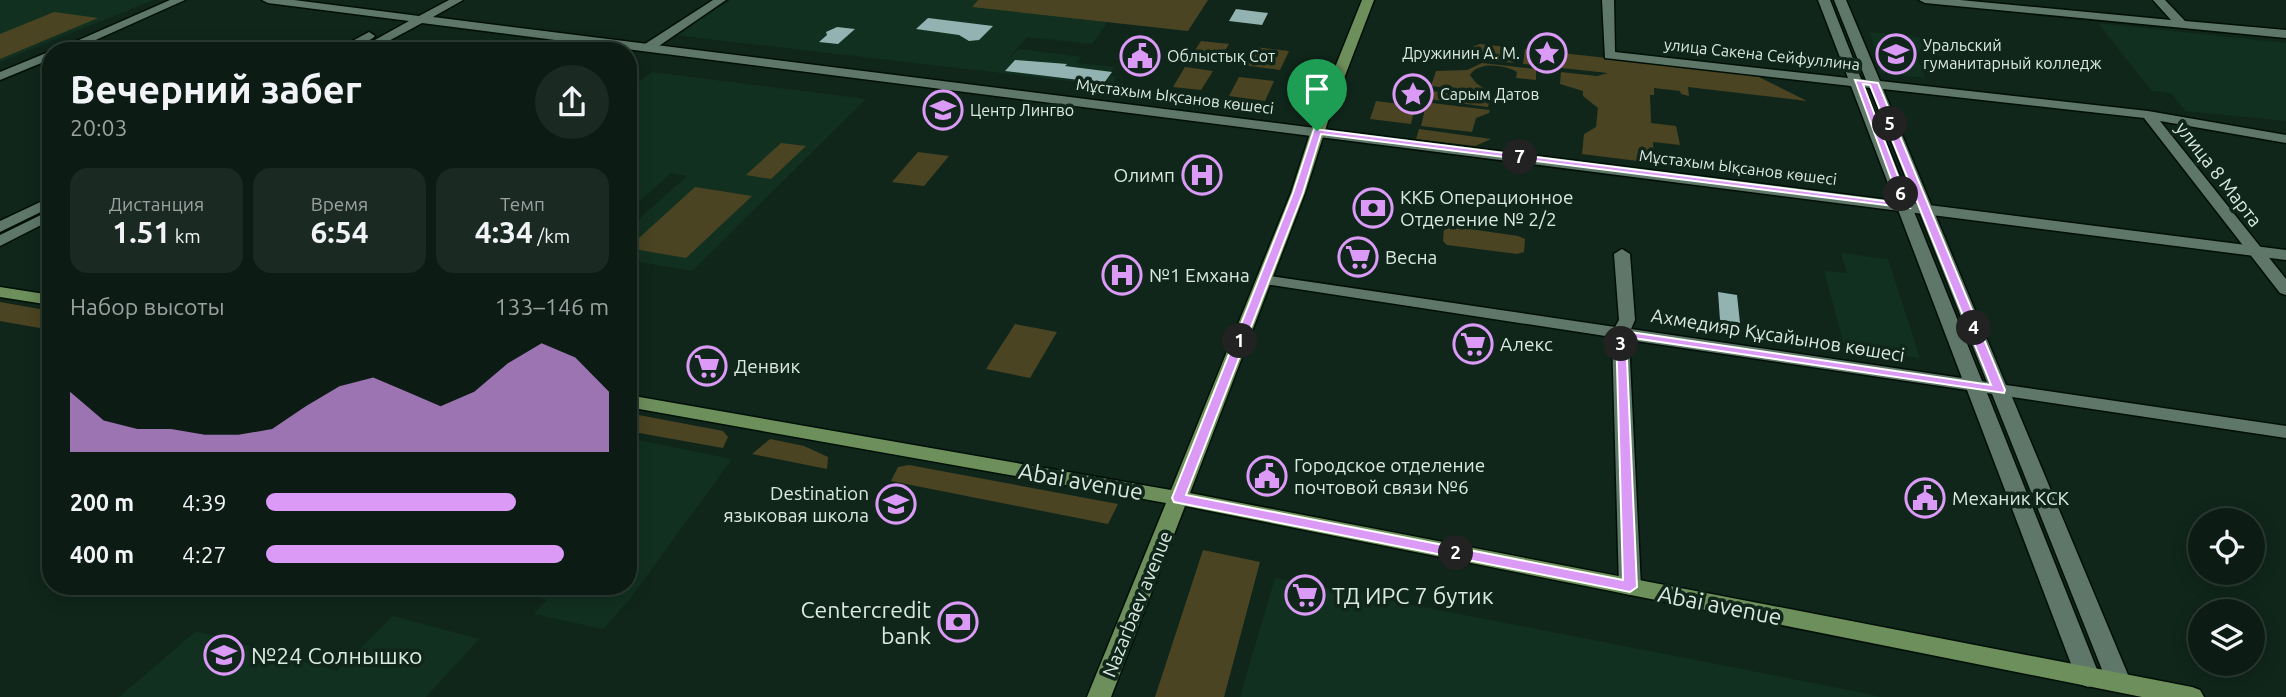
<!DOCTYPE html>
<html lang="ru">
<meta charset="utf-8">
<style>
:root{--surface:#0c1c14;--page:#1a2922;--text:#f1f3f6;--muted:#9aa1a0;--line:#2c3a34;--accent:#da9af6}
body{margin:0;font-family:Ubuntu,sans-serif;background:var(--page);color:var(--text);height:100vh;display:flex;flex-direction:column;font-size:26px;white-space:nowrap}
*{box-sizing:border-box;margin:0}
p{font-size:23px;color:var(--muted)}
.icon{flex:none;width:38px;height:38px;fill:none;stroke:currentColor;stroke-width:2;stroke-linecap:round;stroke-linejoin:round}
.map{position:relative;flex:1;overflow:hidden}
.details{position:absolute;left:42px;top:42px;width:595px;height:553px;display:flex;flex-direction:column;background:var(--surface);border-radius:28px;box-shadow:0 4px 18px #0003,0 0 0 2px var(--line)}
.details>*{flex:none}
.buttons{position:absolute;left:2188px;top:508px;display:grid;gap:14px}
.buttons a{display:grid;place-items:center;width:77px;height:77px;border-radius:50%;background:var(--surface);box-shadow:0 4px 18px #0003,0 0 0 2px var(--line);font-size:35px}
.pin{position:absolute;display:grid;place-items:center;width:60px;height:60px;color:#fff;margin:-72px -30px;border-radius:50% 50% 50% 0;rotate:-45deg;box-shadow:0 0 7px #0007}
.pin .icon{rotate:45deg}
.km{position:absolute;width:35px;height:35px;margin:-18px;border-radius:50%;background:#222;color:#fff;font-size:19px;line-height:35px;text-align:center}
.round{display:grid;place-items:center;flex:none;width:74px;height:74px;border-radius:37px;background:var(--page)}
.summary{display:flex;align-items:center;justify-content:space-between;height:119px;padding:0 28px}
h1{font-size:38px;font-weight:700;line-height:52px}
.figures{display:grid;grid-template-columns:repeat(3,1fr);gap:10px;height:119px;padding:7px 28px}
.figures div{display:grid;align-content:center;border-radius:18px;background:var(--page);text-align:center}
.figures b{font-size:30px;font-weight:700}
.figures small{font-size:19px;font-weight:400}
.figures p{font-size:19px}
.chart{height:196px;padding:14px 28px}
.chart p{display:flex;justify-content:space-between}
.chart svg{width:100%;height:126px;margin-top:7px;fill:var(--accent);opacity:.7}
ul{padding:0 28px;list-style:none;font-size:23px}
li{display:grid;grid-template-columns:112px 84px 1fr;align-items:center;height:52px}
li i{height:18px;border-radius:9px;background:var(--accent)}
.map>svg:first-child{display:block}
.built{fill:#113020}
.green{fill:#4b4422}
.building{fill:#92b3b1}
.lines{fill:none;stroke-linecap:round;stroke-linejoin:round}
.minor-casing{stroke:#000f06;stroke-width:3}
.tertiary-casing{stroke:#000f06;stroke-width:3}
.secondary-casing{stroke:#000f06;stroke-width:3}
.minor{fill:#5e7769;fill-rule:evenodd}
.tertiary{fill:#5e7769;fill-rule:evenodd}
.secondary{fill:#6d8f5b;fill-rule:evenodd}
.route{fill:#da9af6;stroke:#fff;stroke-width:2;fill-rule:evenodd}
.labels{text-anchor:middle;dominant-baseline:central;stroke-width:7;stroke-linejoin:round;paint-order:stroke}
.far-poi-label{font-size:16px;fill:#dbe9e0;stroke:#10261b;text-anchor:start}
.far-street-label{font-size:16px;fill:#dbe9e0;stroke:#10261b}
.street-label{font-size:19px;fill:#dbe9e0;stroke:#10261b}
.poi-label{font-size:19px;fill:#dbe9e0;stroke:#10261b;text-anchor:start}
.near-street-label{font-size:23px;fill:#dbe9e0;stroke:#10261b}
.near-poi-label{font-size:23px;fill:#dbe9e0;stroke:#10261b;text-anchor:start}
</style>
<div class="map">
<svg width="2286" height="697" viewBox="0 0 2286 697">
<rect width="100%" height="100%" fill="#10261b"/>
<g class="built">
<polygon points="0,0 153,0 0,62"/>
<polygon points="731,0 1208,0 1188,31 1108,22 1092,44 1027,37 1006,61 1019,49 1081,57 1077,63 1115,67 1109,76 1116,77 1114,82 1123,83 1120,87 674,35"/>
<polygon points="2098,23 2286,43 2286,121 2186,111 2171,93 2152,91"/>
<polygon points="1870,32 1935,39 1944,56 1916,53 1925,78 1881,73"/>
<polygon points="652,72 866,99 692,271 628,260 628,229 687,176 671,173 628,212 628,90"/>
<polygon points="1841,253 1888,259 1920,358 1845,348 1824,271 1847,273"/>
<polygon points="628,438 732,459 629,600 603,629 534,614 547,600 521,590 524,586 628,586"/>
<polygon points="1275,578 1859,692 1881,697 1240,697"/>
<polygon points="393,616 479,639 426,697 119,697 196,631 337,671"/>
</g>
<g class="green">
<polygon points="978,0 1208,0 1188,31 972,7"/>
<polygon points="54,12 98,18 0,59 0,34"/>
<polygon points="1201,41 1229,44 1217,64 1188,61"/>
<polygon points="1480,44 1516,48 1514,63 1481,59 1470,52 1472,47"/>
<polygon points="1254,47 1289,51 1280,70 1244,65"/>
<polygon points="1525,49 1753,74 1807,101 1688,87 1689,96 1681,94 1680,91 1654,88 1654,95 1650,95 1651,123 1676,126 1680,145 1653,142 1654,163 1582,154 1584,134 1596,127 1598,108 1583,96 1583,91 1560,84 1561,72 1597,76 1608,73 1523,64"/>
<path d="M1482,63L1536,69V80L1516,78L1517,72C1504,65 1479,61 1470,75L1476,83L1491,93L1431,86L1436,71L1467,70Z"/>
<polygon points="1185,67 1213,71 1201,90 1173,87"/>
<polygon points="1239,77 1274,81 1265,101 1229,96"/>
<polygon points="1431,91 1490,98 1488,107 1429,99"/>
<polygon points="1376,101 1415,106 1411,124 1370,119"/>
<polygon points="1429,103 1432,103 1490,110 1489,113 1476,118 1472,132 1421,126 1426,105"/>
<polygon points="1419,129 1491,139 1475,146 1416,139"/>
<polygon points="781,143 806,146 771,179 746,175"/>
<polygon points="918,152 949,156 924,186 892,182"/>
<polygon points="695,187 752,196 686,258 628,248"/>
<polygon points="1449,226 1518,236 1525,239 1524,252 1517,254 1447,245 1443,241 1444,229"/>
<polygon points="0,302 51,311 51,330 0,321"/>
<polygon points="1015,324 1057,332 1030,378 986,369"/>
<polygon points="628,413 723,431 728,437 723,448 628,431"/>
<polygon points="770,439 804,446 828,457 827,469 752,454"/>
<polygon points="909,465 1118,504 1108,524 891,481 898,467"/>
<polygon points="1203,550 1260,562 1224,697 1155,697"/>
</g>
<g class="building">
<polygon points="1236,9 1259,12 1268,13 1262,25 1229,21"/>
<polygon points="928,18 993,26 979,40 969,41 959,35 916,29"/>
<polygon points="837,27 855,29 838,44 819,42 827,35 826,32"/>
<polygon points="1015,60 1067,64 1065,66 1112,72 1104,83 1005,71"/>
<polygon points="1718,292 1737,295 1740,323 1720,320"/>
</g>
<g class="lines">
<g class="minor-casing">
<g id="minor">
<polygon points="170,0 185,0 71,51 54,51"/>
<polygon points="713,0 726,0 653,50 645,50 645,44"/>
<path d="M1602,0H1614L1615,52L1848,78L1818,0H1830L1861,79L1866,80L1834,0H1846L1880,81L2148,111L2286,135V143L2160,121L2286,279V295L2280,293L2144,118L1883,89L2006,385L2286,426V438L2012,397L2131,682L2127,689L2119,692L2111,689L2107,682L1992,394L1987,393L2100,677L2096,684L2088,687L2080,684L2076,677L1967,390L1629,340L1641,587L1638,593L1630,595L1622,593L1619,587L1612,337L1258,283L1256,280L1258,277L1264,275L1615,327L1619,320L1614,254L1622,249L1630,254L1635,320L1631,329L1962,378L1851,86L1605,58ZM1864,87L1870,88L1987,382L1982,381Z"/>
<polygon points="1919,0 1960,0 2171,20 2153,0 2165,0 2185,21 2286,30 2286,38 1925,3"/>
<polygon points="51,51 51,59 0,80 0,72"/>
</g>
</g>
<g class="tertiary-casing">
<g id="tertiary">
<polygon points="262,0 294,0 419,16 449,0 463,0 433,17 2286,250 2286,260 422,23 370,51 355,51 409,21 268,3"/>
<polygon points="369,32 375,36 373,38 350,51 334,51"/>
<polygon points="51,197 51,207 0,232 0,221"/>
<polygon points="51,210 51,220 0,246 0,235"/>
</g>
</g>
<g class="secondary-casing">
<g id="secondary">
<polygon points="1362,0 1374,0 1330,115 1305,193 1190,493 2192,687 2200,690 2204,697 2142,697 1185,506 1111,697 1087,697 1166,503 628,407 628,395 1171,490 1291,193 1316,115"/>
<polygon points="0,287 51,295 51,305 0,297"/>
</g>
</g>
<use href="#minor" class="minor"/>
<use href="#tertiary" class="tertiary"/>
<use href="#secondary" class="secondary"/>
</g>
<path class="route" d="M1855,80L1878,83L2005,390L2004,393L1626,337L1637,587L1630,592L1174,502L1172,498L1293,193L1314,129L1900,203ZM1863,84L1870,85L1991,385L1616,330L1623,580L1186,495L1303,193L1321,134L1910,208Z"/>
<defs>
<g id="sight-ring" transform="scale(2.0125)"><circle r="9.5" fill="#10261b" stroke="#da9af6" stroke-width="1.5"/><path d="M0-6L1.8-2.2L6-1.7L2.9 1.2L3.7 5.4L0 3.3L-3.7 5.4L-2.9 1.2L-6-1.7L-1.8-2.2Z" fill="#da9af6"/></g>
<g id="university-ring" transform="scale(2.0125)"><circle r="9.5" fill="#10261b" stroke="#da9af6" stroke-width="1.5"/><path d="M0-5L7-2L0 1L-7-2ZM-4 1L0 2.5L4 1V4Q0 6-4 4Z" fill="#da9af6"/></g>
<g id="civic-ring" transform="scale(2.0125)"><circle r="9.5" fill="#10261b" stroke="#da9af6" stroke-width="1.5"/><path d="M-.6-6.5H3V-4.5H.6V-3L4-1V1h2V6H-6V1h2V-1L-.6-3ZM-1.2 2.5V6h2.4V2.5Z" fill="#da9af6"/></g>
<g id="school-ring" transform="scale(2.0125)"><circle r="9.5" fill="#10261b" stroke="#da9af6" stroke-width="1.5"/><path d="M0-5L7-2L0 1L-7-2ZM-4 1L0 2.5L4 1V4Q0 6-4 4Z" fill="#da9af6"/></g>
<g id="hospital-ring" transform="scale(2.0125)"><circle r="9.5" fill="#10261b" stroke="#da9af6" stroke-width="1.5"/><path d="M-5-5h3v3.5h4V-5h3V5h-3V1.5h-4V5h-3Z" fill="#da9af6"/></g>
<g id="bank-ring" transform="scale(2.0125)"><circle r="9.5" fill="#10261b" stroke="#da9af6" stroke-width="1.5"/><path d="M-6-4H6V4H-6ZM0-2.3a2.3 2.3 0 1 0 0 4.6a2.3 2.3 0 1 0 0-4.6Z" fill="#da9af6"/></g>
<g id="supermarket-ring" transform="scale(2.0125)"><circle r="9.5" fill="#10261b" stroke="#da9af6" stroke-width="1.5"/><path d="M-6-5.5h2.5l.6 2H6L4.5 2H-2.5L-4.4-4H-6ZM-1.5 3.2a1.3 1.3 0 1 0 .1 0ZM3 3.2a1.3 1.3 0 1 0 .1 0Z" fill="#da9af6"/></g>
</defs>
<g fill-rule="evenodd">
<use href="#sight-ring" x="1547" y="53"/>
<use href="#university-ring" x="1896" y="54"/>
<use href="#civic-ring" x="1140" y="56"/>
<use href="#sight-ring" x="1413" y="94"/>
<use href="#school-ring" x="943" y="110"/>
<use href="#hospital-ring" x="1202" y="175"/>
<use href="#bank-ring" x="1373" y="208"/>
<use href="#supermarket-ring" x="1358" y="257"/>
<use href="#hospital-ring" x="1122" y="275"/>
<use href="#supermarket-ring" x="1473" y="344"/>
<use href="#supermarket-ring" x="707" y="366"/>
<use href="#civic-ring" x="1267" y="476"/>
<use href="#civic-ring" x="1925" y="498"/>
<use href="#school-ring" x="896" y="504"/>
<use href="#supermarket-ring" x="1305" y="595"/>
<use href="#bank-ring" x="958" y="622"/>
<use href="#school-ring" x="224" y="655"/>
</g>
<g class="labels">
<g class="far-poi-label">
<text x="1923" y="45">Уральский<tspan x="1923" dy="18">гуманитарный колледж</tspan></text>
<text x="1520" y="53" text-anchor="end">Дружинин А. М.</text>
<text x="1167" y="56">Облыстық Сот</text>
<text x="1440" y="94">Сарым Датов</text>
<text x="970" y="110">Центр Лингво</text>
</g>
<g class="far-street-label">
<text transform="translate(1762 54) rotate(6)">улица Сакена Сейфуллина</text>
<text transform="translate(1175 96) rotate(7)">Мұстахым Ықсанов көшесі</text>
<text transform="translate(1738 167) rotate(7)">Мұстахым Ықсанов көшесі</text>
</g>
<g class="street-label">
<text transform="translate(2219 174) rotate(52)">улица 8 Марта</text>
<text transform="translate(1778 335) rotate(9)">Ахмедияр Құсайынов көшесі</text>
<text transform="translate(1137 604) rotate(-68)">Nazarbaev avenue</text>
</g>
<g class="poi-label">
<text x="1175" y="175" text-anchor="end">Олимп</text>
<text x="1400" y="197">ККБ Операционное<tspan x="1400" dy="22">Отделение № 2/2</tspan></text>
<text x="1385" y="257">Весна</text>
<text x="1149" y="275">№1 Емхана</text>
<text x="1500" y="344">Алекс</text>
<text x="734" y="366">Денвик</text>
<text x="1294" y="465">Городское отделение<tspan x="1294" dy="22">почтовой связи №6</tspan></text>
<text x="869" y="493" text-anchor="end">Destination<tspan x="869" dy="22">языковая школа</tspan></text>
<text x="1952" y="498">Механик КСК</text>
</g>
<g class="near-street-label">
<text transform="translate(1081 481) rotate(10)">Abai avenue</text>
<text transform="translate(1720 605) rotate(11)">Abai avenue</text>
</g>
<g class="near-poi-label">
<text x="1332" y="595">ТД ИРС 7 бутик</text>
<text x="931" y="609" text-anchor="end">Centercredit<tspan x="931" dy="26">bank</tspan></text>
<text x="251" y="655">№24 Солнышко</text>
</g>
</g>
</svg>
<div class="buttons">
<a><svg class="icon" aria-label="locate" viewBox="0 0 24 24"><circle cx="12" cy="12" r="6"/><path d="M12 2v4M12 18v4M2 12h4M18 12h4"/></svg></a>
<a><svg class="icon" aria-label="layers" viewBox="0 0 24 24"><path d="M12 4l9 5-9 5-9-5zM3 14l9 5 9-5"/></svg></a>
</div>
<div class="pin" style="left:1317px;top:131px;background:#1e9e55"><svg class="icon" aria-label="arrive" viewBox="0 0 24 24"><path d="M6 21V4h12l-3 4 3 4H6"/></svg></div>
<b class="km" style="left:1240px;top:341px">1</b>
<b class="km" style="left:1456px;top:553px">2</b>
<b class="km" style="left:1621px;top:344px">3</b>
<b class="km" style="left:1974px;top:328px">4</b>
<b class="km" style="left:1890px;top:124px">5</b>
<b class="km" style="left:1901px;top:194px">6</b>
<b class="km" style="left:1520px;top:157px">7</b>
<section class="details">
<div class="summary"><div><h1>Вечерний забег</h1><p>20:03</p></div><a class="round"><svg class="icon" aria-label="share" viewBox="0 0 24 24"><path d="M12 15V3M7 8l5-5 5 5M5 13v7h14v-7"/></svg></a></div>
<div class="figures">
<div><p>Дистанция</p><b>1.51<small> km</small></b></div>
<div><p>Время</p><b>6:54</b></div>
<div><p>Темп</p><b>4:34<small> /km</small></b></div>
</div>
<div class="chart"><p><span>Набор высоты</span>133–146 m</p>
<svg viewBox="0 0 160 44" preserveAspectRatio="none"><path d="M0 44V23L10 33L20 36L30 36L40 38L50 38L60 36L70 28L80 21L90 18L100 23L110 28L120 23L130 13L140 6L150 11L160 23V44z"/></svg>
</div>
<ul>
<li><b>200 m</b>4:39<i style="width:73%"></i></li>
<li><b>400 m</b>4:27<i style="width:87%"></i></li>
</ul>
</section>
</div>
